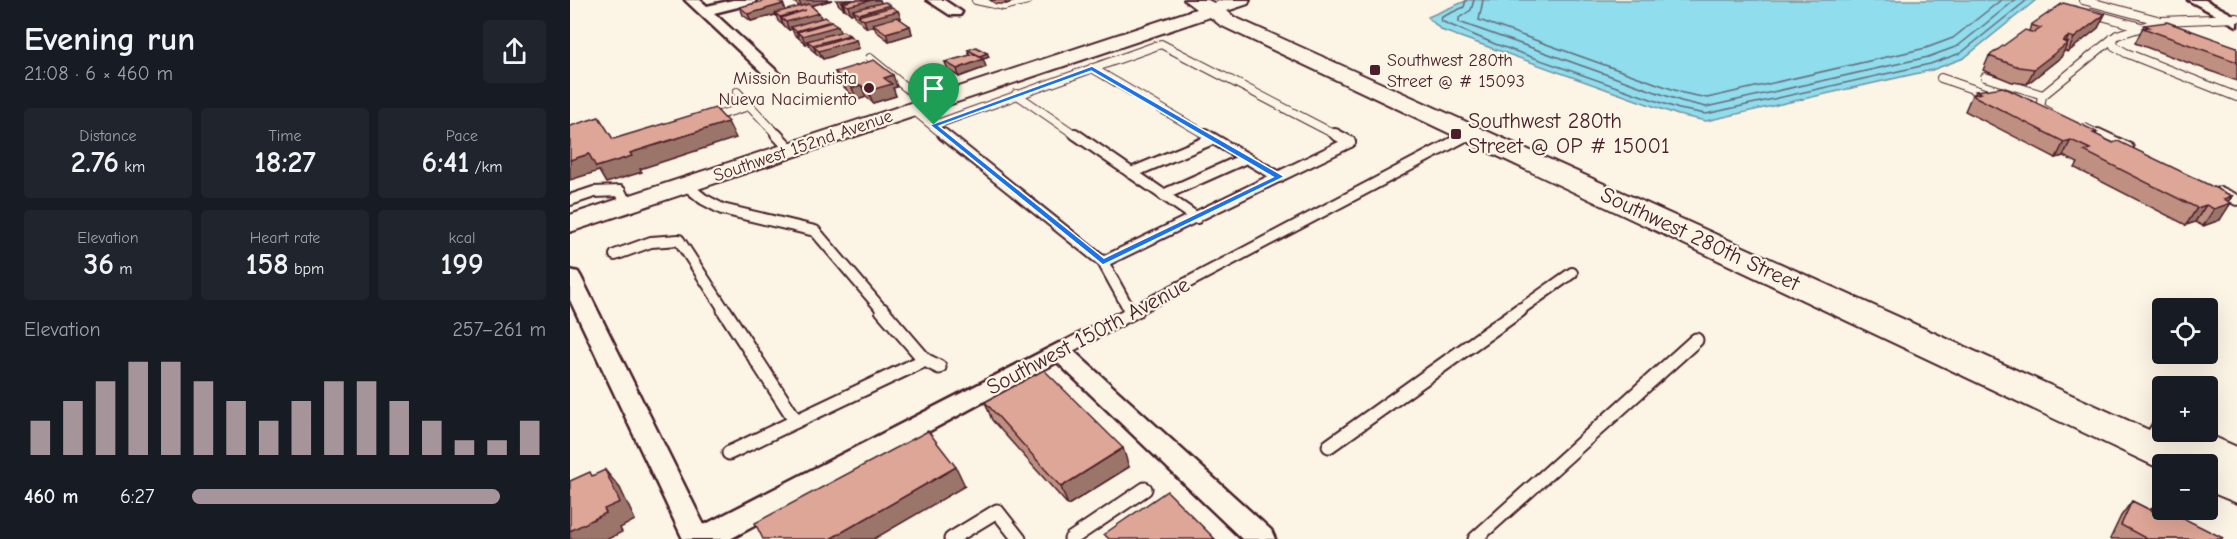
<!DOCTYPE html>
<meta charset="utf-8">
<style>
:root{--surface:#171b24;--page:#20242c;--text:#f1f3f6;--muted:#9ea1a6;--accent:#a6949b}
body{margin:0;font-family:"Comic Neue",sans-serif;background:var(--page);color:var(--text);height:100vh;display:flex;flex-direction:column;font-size:22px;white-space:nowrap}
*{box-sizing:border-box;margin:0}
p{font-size:20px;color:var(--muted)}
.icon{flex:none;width:33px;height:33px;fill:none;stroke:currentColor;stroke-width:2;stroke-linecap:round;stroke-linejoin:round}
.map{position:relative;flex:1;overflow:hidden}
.sheet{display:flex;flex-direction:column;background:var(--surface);width:570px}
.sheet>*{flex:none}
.buttons{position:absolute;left:1582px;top:298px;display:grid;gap:12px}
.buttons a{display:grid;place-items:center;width:66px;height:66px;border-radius:6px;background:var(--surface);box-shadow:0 6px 24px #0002;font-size:30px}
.pin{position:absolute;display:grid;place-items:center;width:51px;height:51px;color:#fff;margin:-62px -26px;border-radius:50% 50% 50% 0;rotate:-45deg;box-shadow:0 0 6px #0007}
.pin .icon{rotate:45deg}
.round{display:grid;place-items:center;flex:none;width:63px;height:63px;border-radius:6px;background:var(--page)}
.headline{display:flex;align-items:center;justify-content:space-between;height:102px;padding:0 24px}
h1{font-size:33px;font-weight:600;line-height:45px}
.figures{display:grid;grid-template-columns:repeat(3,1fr);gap:9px;height:102px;padding:6px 24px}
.figures div{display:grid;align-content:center;border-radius:6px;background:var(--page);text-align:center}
.figures b{font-size:30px;font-weight:600}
.figures small{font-size:16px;font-weight:400}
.figures p{font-size:16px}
.chart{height:168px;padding:12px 24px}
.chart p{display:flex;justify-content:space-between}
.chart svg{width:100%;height:108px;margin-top:6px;stroke:var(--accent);stroke-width:6}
ul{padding:0 24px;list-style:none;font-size:20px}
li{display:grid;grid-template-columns:96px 72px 1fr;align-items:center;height:45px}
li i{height:15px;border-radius:8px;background:var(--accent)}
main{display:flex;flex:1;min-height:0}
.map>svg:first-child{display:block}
.water{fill:#8fdded;stroke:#73919f;stroke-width:1.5}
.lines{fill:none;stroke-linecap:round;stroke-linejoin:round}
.shore{stroke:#666b79;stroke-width:1.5}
.lane-far2-casing{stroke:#4a1f2b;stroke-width:10}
.lane-far1-casing{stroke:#4a1f2b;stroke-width:14}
.lane-casing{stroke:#4a1f2b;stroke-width:17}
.street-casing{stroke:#4a1f2b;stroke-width:5}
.secondary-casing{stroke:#4a1f2b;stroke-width:4}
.lane-far2{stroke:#fcf5e5;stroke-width:8}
.lane-far1{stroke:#fcf5e5;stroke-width:10}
.lane{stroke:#fcf5e5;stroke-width:13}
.street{fill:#fcf5e5;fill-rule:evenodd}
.secondary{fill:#fcf5e5;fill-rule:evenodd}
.wall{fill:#bf8f81;stroke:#4a1f2b;stroke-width:1.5}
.shaded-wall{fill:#9b7469;stroke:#4a1f2b;stroke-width:1.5}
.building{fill:#dea696;stroke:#4a1f2b;stroke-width:1.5}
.route{fill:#1a73e8;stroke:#fff;stroke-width:1.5;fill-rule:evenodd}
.poi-dot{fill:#4a1f2b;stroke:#fcf5e5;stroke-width:2}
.labels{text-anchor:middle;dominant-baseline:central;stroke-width:4.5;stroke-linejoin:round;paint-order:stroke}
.far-poi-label{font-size:18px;fill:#4a1f2b;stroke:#fcf5e5;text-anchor:start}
.far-street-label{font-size:18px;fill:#4a1f2b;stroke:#fcf5e5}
.poi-label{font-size:22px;fill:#4a1f2b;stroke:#fcf5e5;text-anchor:start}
.street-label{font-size:22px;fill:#4a1f2b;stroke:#fcf5e5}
</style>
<main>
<section class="sheet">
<div class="headline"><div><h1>Evening run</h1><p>21:08 · 6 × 460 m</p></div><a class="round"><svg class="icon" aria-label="share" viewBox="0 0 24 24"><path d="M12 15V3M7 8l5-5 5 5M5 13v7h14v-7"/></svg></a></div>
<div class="figures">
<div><p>Distance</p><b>2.76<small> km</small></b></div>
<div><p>Time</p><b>18:27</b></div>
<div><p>Pace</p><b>6:41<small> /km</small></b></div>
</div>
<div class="figures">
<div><p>Elevation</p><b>36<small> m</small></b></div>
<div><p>Heart rate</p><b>158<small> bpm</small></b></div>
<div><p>kcal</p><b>199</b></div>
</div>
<div class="chart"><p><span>Elevation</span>257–261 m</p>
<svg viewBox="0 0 160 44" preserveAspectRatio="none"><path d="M5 44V30M15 44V22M25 44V14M35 44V6M45 44V6M55 44V14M65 44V22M75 44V30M85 44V22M95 44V14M105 44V14M115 44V22M125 44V30M135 44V38M145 44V38M155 44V30"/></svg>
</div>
<ul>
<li><b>460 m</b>6:27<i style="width:87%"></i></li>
</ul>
</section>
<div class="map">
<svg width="1667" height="539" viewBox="0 0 1667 539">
<rect width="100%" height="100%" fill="#fcf5e5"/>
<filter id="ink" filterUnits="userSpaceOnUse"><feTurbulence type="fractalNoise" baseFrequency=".0167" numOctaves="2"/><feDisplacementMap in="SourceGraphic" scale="12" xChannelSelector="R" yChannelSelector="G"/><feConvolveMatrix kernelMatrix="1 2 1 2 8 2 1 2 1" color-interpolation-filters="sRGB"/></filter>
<g filter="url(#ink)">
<polygon class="water" points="898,0 1466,0 1394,58 1362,70 1136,121 1108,115 871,30 858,17"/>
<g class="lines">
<g class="shore">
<polyline points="896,0 894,7 872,17 871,21 925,44 1109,109 1136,114 1360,64 1391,53 1457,0"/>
<polyline points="904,0 901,10 889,18 889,22 1111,101 1136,107 1358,57 1388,46 1445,0"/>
<polyline points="913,0 909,20 1113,93 1137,98 1356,48 1383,38 1431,0"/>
</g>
<g class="lane-far2-casing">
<g id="lane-far2">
<polyline points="406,0 434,6 458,0"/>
<polyline points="1513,0 1591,21 1667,18"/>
<polyline points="1521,13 1571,27"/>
<polyline points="1543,38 1544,46 1556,53 1667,97"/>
<polyline points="300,58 356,104"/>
<polyline points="522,68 638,136"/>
<polyline points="1415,77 1473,95"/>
<polyline points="1371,78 1417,94"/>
<polyline points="167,92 208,136"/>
<polyline points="446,94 507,136"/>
<polyline points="342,109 375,136"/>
<polyline points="1479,112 1470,107 1472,96 1547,35 1591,21"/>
<polyline points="139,118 179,106"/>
<polyline points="364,125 591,44 768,136"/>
<polyline points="1515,128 1531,136"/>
<polyline points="896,136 901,133"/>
</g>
</g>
<g class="lane-far1-casing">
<g id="lane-far1">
<polyline points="206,134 221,150"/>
<polyline points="373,134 533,262 560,311"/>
<polyline points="505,134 627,218"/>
<polyline points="635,134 709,177"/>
<polyline points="765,134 780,142"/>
<polyline points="1528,134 1558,148"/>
<polyline points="561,173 643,139"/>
<polyline points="116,185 133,199 152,209 245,231 313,311"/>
<polyline points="1650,192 1667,200"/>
<polyline points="593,195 676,158"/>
<polyline points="0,200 24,192 50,191 57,205"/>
<polyline points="45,255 81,242 109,240 155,311"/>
<polyline points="533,262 780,142"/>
<polyline points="564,311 899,134"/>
<polyline points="948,311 1002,273"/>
</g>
</g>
<g class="lane-casing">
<g id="lane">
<polyline points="154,310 226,421"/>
<polyline points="312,310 355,360 369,367"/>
<polyline points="559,310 561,313"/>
<polyline points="489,351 567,310"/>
<polyline points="759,446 950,310"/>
<polyline points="159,453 355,360"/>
<polyline points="381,539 427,511 449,539"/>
<polyline points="501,539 575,489"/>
<polyline points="905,539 1126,340"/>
</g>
</g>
<g class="street-casing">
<g id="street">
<polygon points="115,0 130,0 137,6 163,0 186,0 184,3 144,13 209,73 212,76 209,79 199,79"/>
<polygon points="357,0 374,0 392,12 390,15 380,15"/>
<polygon points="1618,0 1635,0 1667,17 1667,26"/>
<polygon points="0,270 8,272 11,277 134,525 489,343 497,345 701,530 705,539 672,539 487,362 160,539 113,539 0,300"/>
</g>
</g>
<g class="secondary-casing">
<polygon id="secondary" points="614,0 638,0 644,3 652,0 680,0 678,4 657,11 664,17 1579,430 1584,422 1593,419 1593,432 1633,432 1667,447 1667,503 1638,491 1638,465 1593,465 1593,470 650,25 640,17 0,232 0,215 626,9"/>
</g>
<use href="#lane-far2" class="lane-far2"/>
<use href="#lane-far1" class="lane-far1"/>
<use href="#lane" class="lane"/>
<use href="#street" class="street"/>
<use href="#secondary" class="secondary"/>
</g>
<g class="wall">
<polygon points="223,0 262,0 241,6 249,13 251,18 261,21 261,22 268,26 270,32 279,35 289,48 253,59 241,49 238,43 236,44 224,34 222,29 219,30 208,21 206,15 181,21 173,15 170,7 213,4 216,11 230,7 224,2"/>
<polygon points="266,0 310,0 311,3 328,11 331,18 329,19 340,26 342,34 319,41 306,31 304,26 297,28 291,23 290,21 286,18 284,13 281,14 276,10 275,9 274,9 269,5"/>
<polygon points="420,0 448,0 436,4 426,4"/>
<polygon points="1535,14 1528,28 1498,52 1494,51 1491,57 1457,84 1442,82 1413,70 1419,56 1459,31 1461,25"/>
<polygon points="1574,25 1667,47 1667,81 1565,43"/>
<polygon points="398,50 417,53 419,57 413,59 416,67 389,77 378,70 375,62 401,55 399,54"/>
<polygon points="265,72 327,87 323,88 326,96 303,103 296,97 287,100 270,83"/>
<polygon points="1406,91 1527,132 1526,135 1662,196 1650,220 1633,226 1625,222 1616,225 1505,168 1508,163 1493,156 1486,158 1395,111 1402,95 1404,95"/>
<polygon points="415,402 559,467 498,505 422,420"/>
<polygon points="1562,501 1580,510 1585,504 1652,539 1540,539 1551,516"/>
</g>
<g class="shaded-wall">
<polygon points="231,0 262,0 232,8 229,1"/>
<polygon points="277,0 310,0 312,5 283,10 284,13 281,14 278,6 273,3 275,9 274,9 271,2"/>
<polygon points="435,0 448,0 436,4"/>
<polygon points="213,4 216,12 181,21 178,14"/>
<polygon points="320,5 323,12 328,11 331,18 305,25 303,24 304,26 297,28 294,20 290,17 289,14"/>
<polygon points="236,10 249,13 252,21 221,27 222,29 219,30 216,22 211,18 213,25 210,17"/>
<polygon points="1535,14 1528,28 1498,52 1504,38"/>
<polygon points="261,21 263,27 268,26 271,34 237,41 238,43 236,44 232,36 227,32 229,38 226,31"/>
<polygon points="340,26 342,34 319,41 316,33"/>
<polygon points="279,35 281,42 286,40 289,48 253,59 249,51 244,47 246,53 243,45"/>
<polygon points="1499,36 1495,45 1498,43 1491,57 1457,84 1464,69 1493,41"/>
<polygon points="417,53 419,57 411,60 410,56"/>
<polygon points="413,59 416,67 389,77 387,69"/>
<polygon points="323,75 327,87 323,88 326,96 303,103 298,91 314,78"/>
<polygon points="291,85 296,97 287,100 282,88"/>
<polygon points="158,122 166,138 70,169 72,172 36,183 29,171 0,180 0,160 19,154 60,153"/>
<polygon points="1501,140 1493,156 1486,158 1494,142"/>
<polygon points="1662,196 1657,204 1661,203 1650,220 1633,226 1644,209 1654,199"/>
<polygon points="1636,205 1625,222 1616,225 1627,208"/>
<polygon points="553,448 559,467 498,505 491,487"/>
<polygon points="386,467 395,486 304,539 260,539"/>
<polygon points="35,470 50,488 65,520 50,528 52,532 38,539 0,539 0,531 34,509"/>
</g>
<g class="building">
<polygon points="198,0 207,0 213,4 178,14 170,7"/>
<polygon points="284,0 302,0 278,6 273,3"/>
<polygon points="315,2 320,5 289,14 283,10"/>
<polygon points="1493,3 1535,14 1504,38 1499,36 1493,41 1498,43 1464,69 1449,67 1419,56 1455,30 1464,33 1471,28 1461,25"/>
<polygon points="239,4 249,13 216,22 211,18 236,10 210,17 205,13"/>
<polygon points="322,7 328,11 294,20 288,16"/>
<polygon points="255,17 261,21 226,31 221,27"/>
<polygon points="327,17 340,26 316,33 303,24"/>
<polygon points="262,22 268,26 232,36 227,32"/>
<polygon points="1597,22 1667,47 1667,62 1573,28 1579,27 1574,25"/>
<polygon points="273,31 279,35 243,45 237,41"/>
<polygon points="280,36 286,40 249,51 244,47"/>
<polygon points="406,47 417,53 410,56 398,50"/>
<polygon points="404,54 413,59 387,69 375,62"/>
<polygon points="304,60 323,75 314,78 322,84 298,91 291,85 282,88 265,72"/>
<polygon points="1433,87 1527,132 1523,133 1543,143 1548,141 1662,196 1654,199 1661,203 1644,209 1636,205 1627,208 1514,151 1520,149 1501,140 1494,142 1402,95 1411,93 1406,91"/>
<polygon points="145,108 158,122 60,153 62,156 26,167 19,154 0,160 0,126 29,117 43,139"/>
<polygon points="474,370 553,448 491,487 415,402"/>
<polygon points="358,431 386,467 260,539 193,539 185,523"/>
<polygon points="35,470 50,502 34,509 36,513 0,531 0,481 20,472 22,476"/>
<polygon points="597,491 645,539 539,539 534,534"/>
<polygon points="1562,501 1582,511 1585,504 1593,508 1593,510 1597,510 1653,538 1652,539 1577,539 1551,525"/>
</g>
</g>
<path class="route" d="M522,66L712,175L714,177L533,265L360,125ZM521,71L703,177L534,258L369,126Z"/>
<g class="poi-dot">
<rect x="799" y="64" width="12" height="12" rx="3"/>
<circle cx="299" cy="88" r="6"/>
<rect x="880" y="128" width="12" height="12" rx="3"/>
</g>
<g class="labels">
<g class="far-poi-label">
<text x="817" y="60">Southwest 280th<tspan x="817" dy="21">Street @ # 15093</tspan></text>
<text x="287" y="78" text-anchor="end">Mission Bautista<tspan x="287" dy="21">Nueva Nacimiento</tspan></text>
</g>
<g class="far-street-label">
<text transform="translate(233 146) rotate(-19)">Southwest 152nd Avenue</text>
</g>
<g class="poi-label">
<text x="898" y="121">Southwest 280th<tspan x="898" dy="25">Street @ OP # 15001</tspan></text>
</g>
<g class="street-label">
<text transform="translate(1130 239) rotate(25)">Southwest 280th Street</text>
<text transform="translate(518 336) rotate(-28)">Southwest 150th Avenue</text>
</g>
</g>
</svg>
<div class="buttons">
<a><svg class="icon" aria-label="locate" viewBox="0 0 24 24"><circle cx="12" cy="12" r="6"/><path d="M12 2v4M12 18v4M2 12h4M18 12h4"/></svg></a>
<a>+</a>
<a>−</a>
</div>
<div class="pin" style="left:364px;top:125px;background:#1e9e55"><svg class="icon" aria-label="arrive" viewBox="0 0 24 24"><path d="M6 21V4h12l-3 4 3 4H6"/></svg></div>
</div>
</main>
